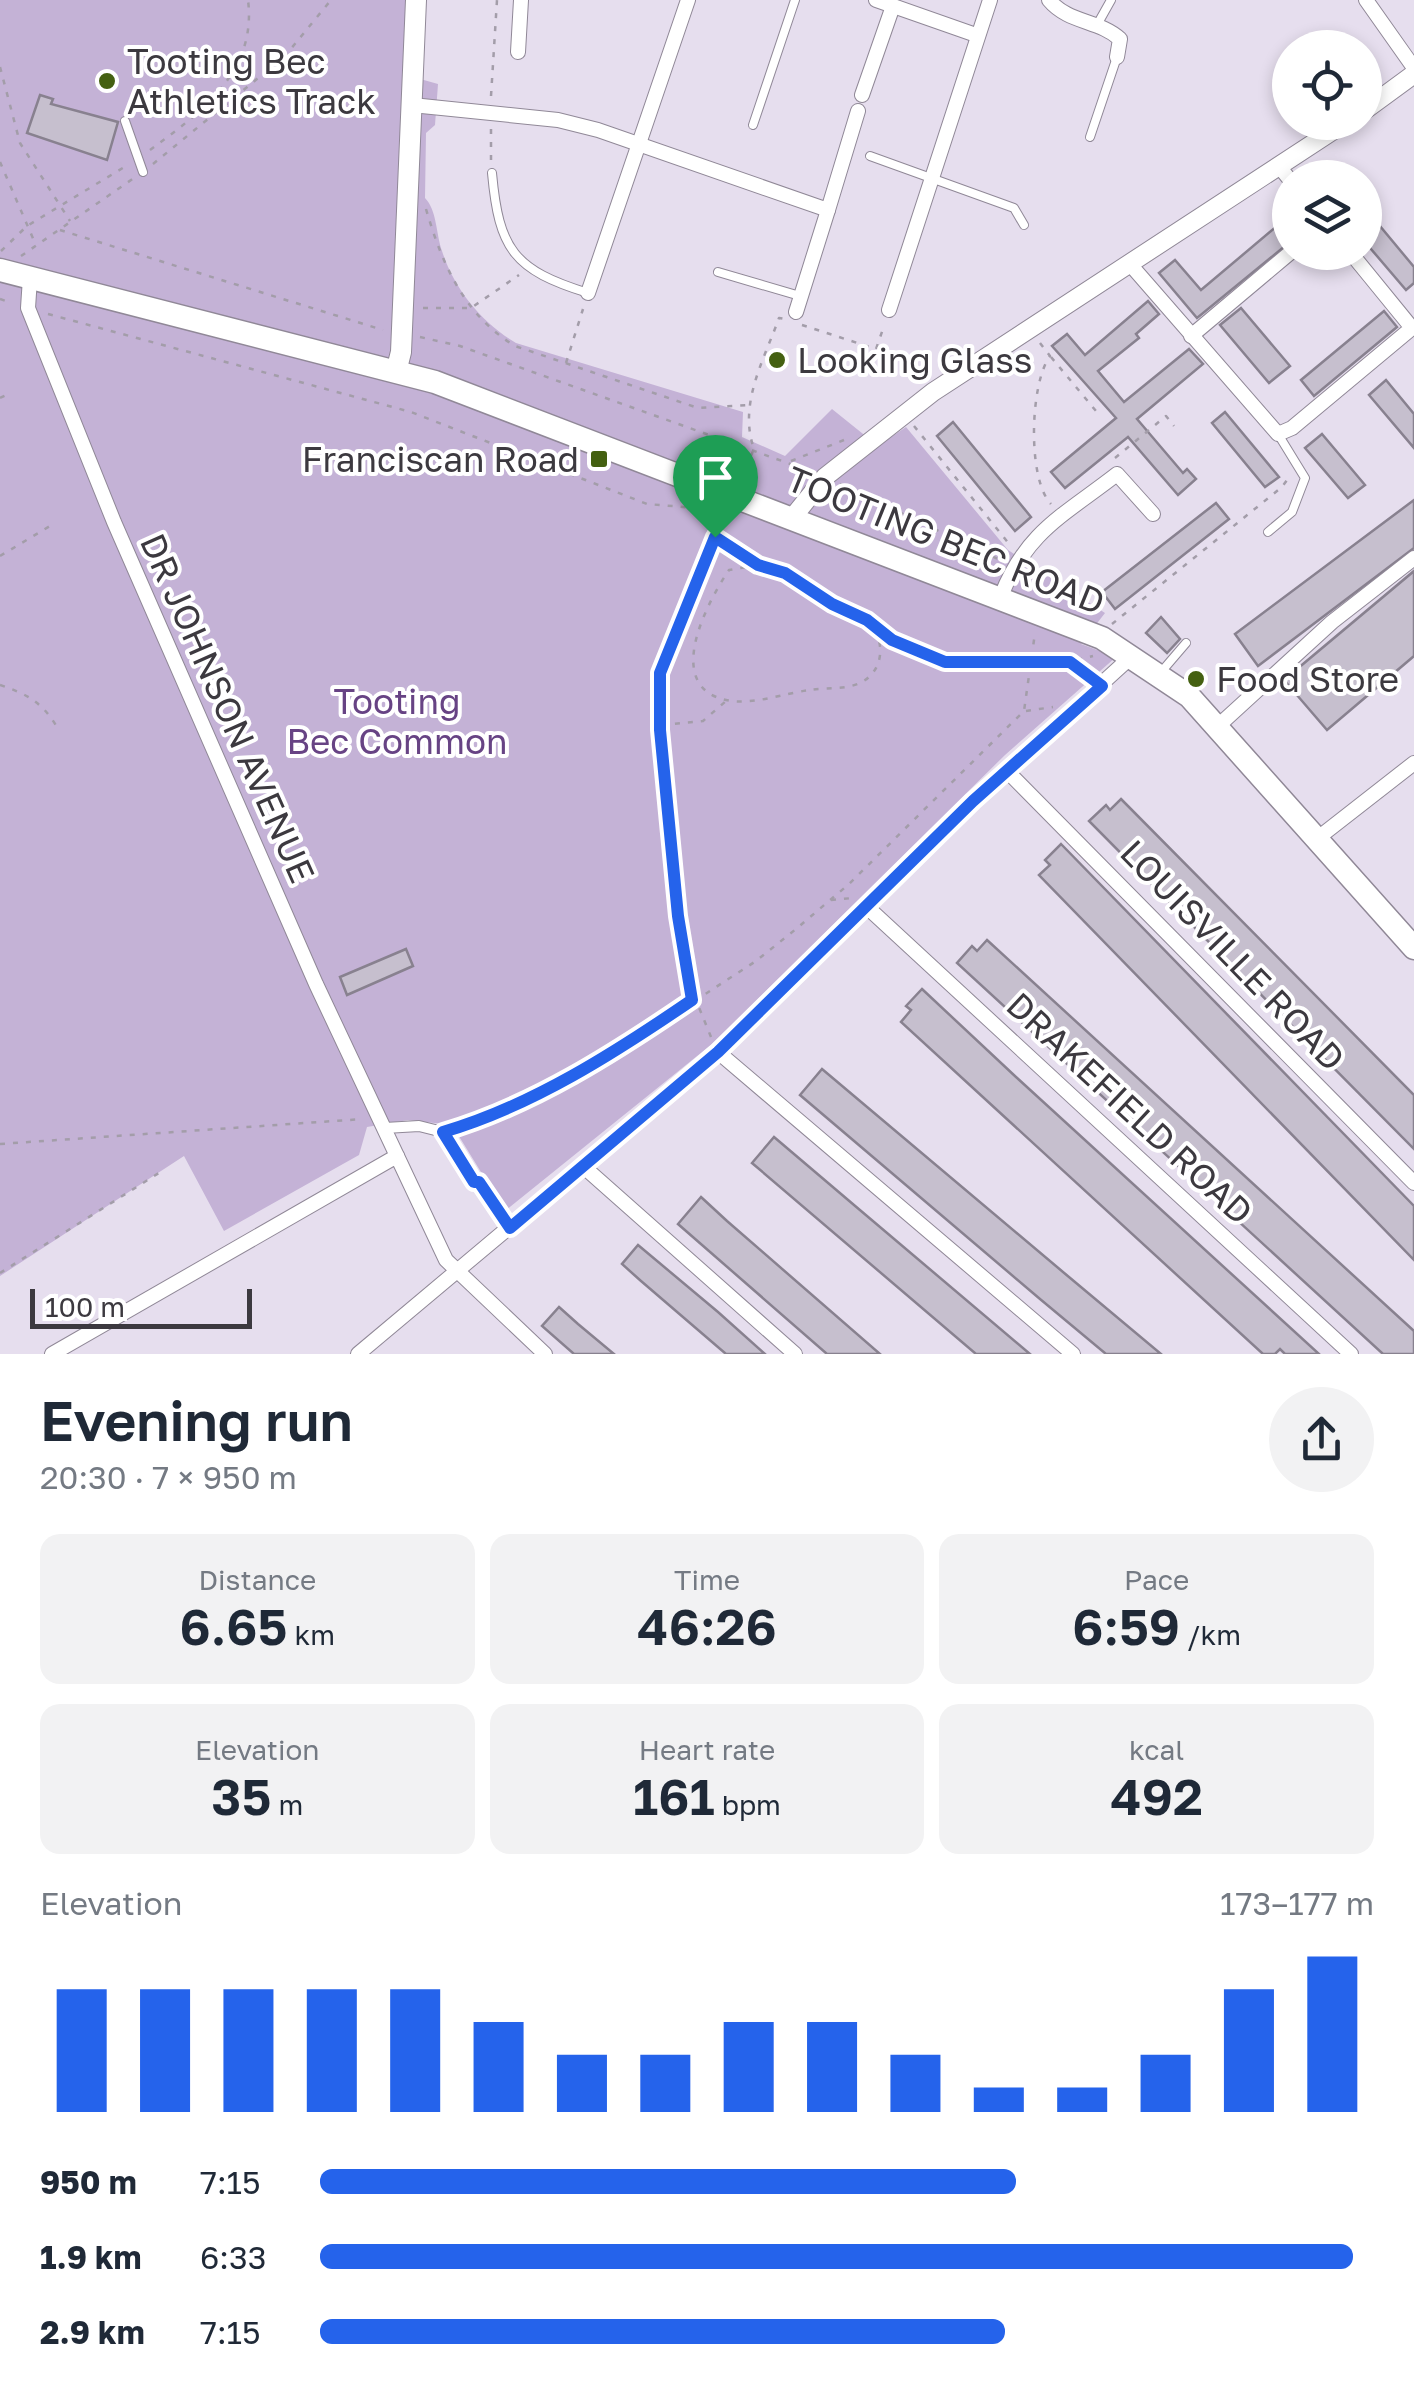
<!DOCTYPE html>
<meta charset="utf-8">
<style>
:root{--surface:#fff;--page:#f2f2f3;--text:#1f2937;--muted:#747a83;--accent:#2563eb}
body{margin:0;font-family:"Golos Text",sans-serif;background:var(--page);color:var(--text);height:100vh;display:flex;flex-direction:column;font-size:38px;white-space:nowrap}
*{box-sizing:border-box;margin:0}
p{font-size:32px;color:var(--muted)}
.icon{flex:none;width:55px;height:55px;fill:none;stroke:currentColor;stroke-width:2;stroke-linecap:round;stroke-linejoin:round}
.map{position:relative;height:1354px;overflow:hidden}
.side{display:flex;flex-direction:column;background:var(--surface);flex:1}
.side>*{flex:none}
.controls{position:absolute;left:1272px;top:30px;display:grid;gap:20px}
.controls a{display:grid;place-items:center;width:110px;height:110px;border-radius:50%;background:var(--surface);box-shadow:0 5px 15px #0003;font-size:50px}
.scale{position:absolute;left:30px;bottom:25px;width:222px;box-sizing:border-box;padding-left:10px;border:5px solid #3c393f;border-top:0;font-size:28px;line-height:35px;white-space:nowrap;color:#3c393f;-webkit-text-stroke:8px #fff;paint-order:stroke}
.pin{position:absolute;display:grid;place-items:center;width:85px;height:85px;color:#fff;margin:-102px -42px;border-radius:50% 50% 50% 0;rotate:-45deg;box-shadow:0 0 10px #0007}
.pin .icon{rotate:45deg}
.round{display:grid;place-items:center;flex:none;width:105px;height:105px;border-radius:52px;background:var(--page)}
.summary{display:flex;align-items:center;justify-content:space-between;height:170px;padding:0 40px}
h1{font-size:55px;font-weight:600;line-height:75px}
.stats{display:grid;grid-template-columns:repeat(3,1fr);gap:15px;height:170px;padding:10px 40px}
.stats div{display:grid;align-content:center;border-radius:20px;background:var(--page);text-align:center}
.stats b{font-size:50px;font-weight:600}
.stats small{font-size:28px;font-weight:400}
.stats p{font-size:28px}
.chart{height:280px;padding:20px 40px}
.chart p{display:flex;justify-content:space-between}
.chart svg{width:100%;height:180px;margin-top:10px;stroke:var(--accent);stroke-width:6}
ul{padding:0 40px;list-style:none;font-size:32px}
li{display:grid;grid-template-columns:160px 120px 1fr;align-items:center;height:75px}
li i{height:25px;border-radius:12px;background:var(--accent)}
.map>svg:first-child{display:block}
.green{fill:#c4b2d6}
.building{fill:#c6bfce;stroke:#88818f;stroke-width:2.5}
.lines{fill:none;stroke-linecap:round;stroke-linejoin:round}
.service-casing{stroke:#908897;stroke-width:10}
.pedestrian-casing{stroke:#908897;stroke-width:12}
.minor-casing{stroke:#908897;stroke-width:16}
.tertiary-casing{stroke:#908897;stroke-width:20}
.secondary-casing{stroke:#908897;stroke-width:22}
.trunk-casing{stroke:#908897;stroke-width:25}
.path{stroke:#a39da9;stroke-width:2.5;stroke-dasharray:5 8;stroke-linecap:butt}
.service{stroke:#fff;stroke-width:8}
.pedestrian{stroke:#fff;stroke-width:10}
.minor{stroke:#fff;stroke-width:14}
.tertiary{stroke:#fff;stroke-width:18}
.secondary{stroke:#fff;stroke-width:20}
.trunk{stroke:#fff;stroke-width:22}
.route-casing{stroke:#fff;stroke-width:20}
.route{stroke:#2563eb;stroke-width:12}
.poi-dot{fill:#446011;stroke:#fff;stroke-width:4}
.labels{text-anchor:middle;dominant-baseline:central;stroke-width:8;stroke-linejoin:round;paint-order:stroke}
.poi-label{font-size:35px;fill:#3c393f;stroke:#fff;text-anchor:start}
.street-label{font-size:35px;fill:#3c393f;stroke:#fff}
.park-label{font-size:35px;fill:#674384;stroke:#fff}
</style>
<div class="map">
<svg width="1414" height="1354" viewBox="0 0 1414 1354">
<rect width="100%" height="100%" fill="#e6deee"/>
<path class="green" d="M0,0H410L406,75L438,84L435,125L426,133L425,198C437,210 436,234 442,251C454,289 482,323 516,343L743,412L742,437L785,456L832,409L878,446L906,427L1008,550L1105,613L1081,644L1116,657L1005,755L712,1044L505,1211L452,1125L408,1120L367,1127L359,1155L224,1231L184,1156L0,1276Z"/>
<g class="building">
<polygon points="40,95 53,99 51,104 118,122 107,160 27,133"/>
<polygon points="1365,208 1414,267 1414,283 1406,290 1365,242"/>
<polygon points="1290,215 1290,242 1197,318 1159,273 1175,260 1201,290"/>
<polygon points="1148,301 1159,314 1136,334 1139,338 1098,371 1124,402 1189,349 1203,364 1137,419 1183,473 1187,469 1196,479 1178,495 1128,437 1065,488 1051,472 1116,418 1052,346 1067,334 1085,355"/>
<polygon points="1241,308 1290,366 1269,383 1220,325"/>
<polygon points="1384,311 1397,327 1314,396 1301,380"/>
<polygon points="1386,380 1414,414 1414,448 1369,395"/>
<polygon points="1225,412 1279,477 1265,487 1212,423"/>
<polygon points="953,422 1031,517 1015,531 937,436"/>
<polygon points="1322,434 1365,485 1348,498 1305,448"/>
<polygon points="1414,500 1414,548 1258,666 1235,634"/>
<polygon points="1216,503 1229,519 1115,609 1102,592"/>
<polygon points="1414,571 1414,656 1327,730 1284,680"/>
<polygon points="1161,617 1180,639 1167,653 1146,633"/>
<polygon points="1121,799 1414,1095 1414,1149 1089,821 1106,805 1110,810"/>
<polygon points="1061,844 1414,1206 1414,1260 1039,875 1050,865 1045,860"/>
<polygon points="987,940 1414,1331 1414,1354 1383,1354 957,963 972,946 977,951"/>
<polygon points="406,949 413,966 347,995 340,977"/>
<polygon points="922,989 1016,1077 1319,1354 1285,1354 1280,1349 1275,1354 1263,1354 1009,1121 901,1022 911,1010 906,1006"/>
<polygon points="822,1069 1063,1272 1161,1354 1106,1354 1040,1299 800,1095"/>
<polygon points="774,1137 854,1205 1030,1354 976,1354 752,1163"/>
<polygon points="701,1197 727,1221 880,1354 827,1354 678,1224"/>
<polygon points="638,1245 718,1312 765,1354 726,1354 641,1281 622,1264"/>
<polygon points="559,1307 578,1324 614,1354 574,1354 542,1326"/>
</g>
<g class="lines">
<g class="service-casing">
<g id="service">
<polyline points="1097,25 1111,0"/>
<polyline points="125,121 143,172"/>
<polyline points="753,125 795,0"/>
<polyline points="1090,137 1117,57"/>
<polyline points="870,156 1014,208 1024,225"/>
<path d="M492,173C499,250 514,270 588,293"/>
<polyline points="718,272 800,296"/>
<polyline points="1268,532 1292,512 1305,478 1278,434"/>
<polyline points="1162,671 1186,643"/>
<polyline points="443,1132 474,1182"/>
</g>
</g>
<g class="pedestrian-casing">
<polyline id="pedestrian" points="385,1128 419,1126 443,1132"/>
</g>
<g class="minor-casing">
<g id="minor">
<polyline points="876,0 976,35"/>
<path d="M1049,0C1068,23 1099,20 1120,39L1117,57"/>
<polyline points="1366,0 1414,68"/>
<polyline points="518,52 521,0"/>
<polyline points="862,95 893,6"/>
<polyline points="412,105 558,120 598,130 828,210 858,111"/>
<polyline points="1278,165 1290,180"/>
<polyline points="1129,263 1278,434 1292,428 1412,328 1350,252"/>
<polyline points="30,278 28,308 114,522 316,984 397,1156"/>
<polyline points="588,293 688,0"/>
<polyline points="889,310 990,0"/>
<polyline points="796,312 828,210"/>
<polyline points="1191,336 1291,252"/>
<path d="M1001,596C1027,531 1063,516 1117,474L1153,514"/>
<polyline points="1217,727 1332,622 1414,558"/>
<polyline points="1007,771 1414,1183"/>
<polyline points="1318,838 1414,763"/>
<polyline points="867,907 1351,1354"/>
<polyline points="718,1052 1073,1354"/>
<polyline points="584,1167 795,1354"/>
<polyline points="52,1354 397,1156 446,1260 545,1354"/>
<polyline points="358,1354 718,1052 973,801 1132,656"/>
</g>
</g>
<g class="tertiary-casing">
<g id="tertiary">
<polyline points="1365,110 1414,74"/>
<polyline points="793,517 825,477 933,392 1346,122"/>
</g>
</g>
<g class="secondary-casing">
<polyline id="secondary" points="396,372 401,352 416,0"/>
</g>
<g class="trunk-casing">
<polyline id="trunk" points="0,270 435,382 1102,638 1189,696 1414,948"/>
</g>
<g class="path">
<polyline points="0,67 20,143 70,221"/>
<polyline points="491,96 497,0"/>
<polyline points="491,129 491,161"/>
<path d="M150,150C202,112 257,71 248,0"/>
<polyline points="0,162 35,243"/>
<polyline points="153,164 285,56 331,0"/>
<path d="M426,209C442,264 464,315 515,346L698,408L749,405"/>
<polyline points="60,230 383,330"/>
<polyline points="1,251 27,226 126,166"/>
<polyline points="21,256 134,178"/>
<polyline points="0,299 12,303"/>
<polyline points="423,308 471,308 519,275"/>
<polyline points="48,314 411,412 647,504 696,508"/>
<polyline points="802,325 876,349 884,326"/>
<polyline points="420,337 460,346 810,471"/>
<path d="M1040,343L1050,356C1030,383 1027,479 1051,504"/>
<polyline points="1051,357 1096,411"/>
<polyline points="566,363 583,309"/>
<polyline points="0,398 10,393"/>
<polyline points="914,426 1010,545"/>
<polyline points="1115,458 1166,416 1174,426"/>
<polyline points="791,461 844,440"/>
<polyline points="717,467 747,447"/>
<path d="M740,480L754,449C738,404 764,360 779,318L785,319"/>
<polyline points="840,484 1000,560"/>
<polyline points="697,509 715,537 758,565 785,573 892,640 945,662 1070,662 1093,656"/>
<polyline points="0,556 55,523"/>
<path d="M758,565L729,570C708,601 662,686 726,700C751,706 785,693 810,690C829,687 854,691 869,677C883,664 883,644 874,628"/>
<polyline points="1112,624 1282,487 1290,476"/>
<polyline points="1071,663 1089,676"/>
<path d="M0,685C27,694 42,702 57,727"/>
<polyline points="1026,711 1053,707"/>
<polyline points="662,725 703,721 726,701"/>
<polyline points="831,900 853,898"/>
<polyline points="711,1037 685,973 660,730 660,673 715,537"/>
<polyline points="454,1128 613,1054 756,961 796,929 849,884 1024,711 1035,633"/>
<polyline points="0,1144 363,1119"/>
<polyline points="482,1187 500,1214"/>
<polyline points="0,1273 162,1171"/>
</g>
<use href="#service" class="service"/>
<use href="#pedestrian" class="pedestrian"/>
<use href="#minor" class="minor"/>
<use href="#tertiary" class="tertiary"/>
<use href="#secondary" class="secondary"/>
<use href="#trunk" class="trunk"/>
</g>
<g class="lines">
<g class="route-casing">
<path id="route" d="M715,537L758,565L785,573L832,604L867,620L892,640L945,662H1070L1102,686L973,801L718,1052L510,1228L479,1182H474L443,1132C532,1106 616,1052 692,1000L678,916L660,730V673Z"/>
</g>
<use href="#route" class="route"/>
</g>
<g class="poi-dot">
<circle cx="107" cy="81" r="10"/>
<circle cx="777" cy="360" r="10"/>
<rect x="589" y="449" width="20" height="20" rx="5"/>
<circle cx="1196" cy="679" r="10"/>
</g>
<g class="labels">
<g class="poi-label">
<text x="127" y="61">Tooting Bec<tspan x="127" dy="40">Athletics Track</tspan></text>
<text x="797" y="360">Looking Glass</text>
<text x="579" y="459" text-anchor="end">Franciscan Road</text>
<text x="1216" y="679">Food Store</text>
</g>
<g class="street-label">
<text transform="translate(946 540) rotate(22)">TOOTING BEC ROAD</text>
<text transform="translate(228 708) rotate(66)">DR JOHNSON AVENUE</text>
<text transform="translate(1233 955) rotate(46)">LOUISVILLE ROAD</text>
<text transform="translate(1130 1108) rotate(43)">DRAKEFIELD ROAD</text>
</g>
<g class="park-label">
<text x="397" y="701">Tooting<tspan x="397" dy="40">Bec Common</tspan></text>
</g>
</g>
</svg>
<div class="controls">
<a><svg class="icon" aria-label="locate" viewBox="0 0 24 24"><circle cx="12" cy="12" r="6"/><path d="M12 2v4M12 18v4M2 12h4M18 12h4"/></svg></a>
<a><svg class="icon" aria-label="layers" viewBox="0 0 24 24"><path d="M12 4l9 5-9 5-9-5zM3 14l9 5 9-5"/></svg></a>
</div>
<div class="scale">100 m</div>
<div class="pin" style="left:715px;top:537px;background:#1e9e55"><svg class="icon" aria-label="arrive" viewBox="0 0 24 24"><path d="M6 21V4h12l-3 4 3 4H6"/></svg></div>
</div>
<section class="side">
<div class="summary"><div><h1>Evening run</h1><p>20:30 · 7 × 950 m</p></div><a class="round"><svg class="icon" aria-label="share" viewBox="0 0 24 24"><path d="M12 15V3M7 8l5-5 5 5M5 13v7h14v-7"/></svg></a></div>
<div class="stats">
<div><p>Distance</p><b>6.65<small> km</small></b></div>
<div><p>Time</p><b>46:26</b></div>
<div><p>Pace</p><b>6:59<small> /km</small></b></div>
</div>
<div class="stats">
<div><p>Elevation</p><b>35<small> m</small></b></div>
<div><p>Heart rate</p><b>161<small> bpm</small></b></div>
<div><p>kcal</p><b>492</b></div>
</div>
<div class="chart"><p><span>Elevation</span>173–177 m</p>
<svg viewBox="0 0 160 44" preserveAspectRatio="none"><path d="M5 44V14M15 44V14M25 44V14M35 44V14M45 44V14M55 44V22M65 44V30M75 44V30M85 44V22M95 44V22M105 44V30M115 44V38M125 44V38M135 44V30M145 44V14M155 44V6"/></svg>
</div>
<ul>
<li><b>950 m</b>7:15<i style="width:66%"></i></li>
<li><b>1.9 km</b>6:33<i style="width:98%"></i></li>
<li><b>2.9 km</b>7:15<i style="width:65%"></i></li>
</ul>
</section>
